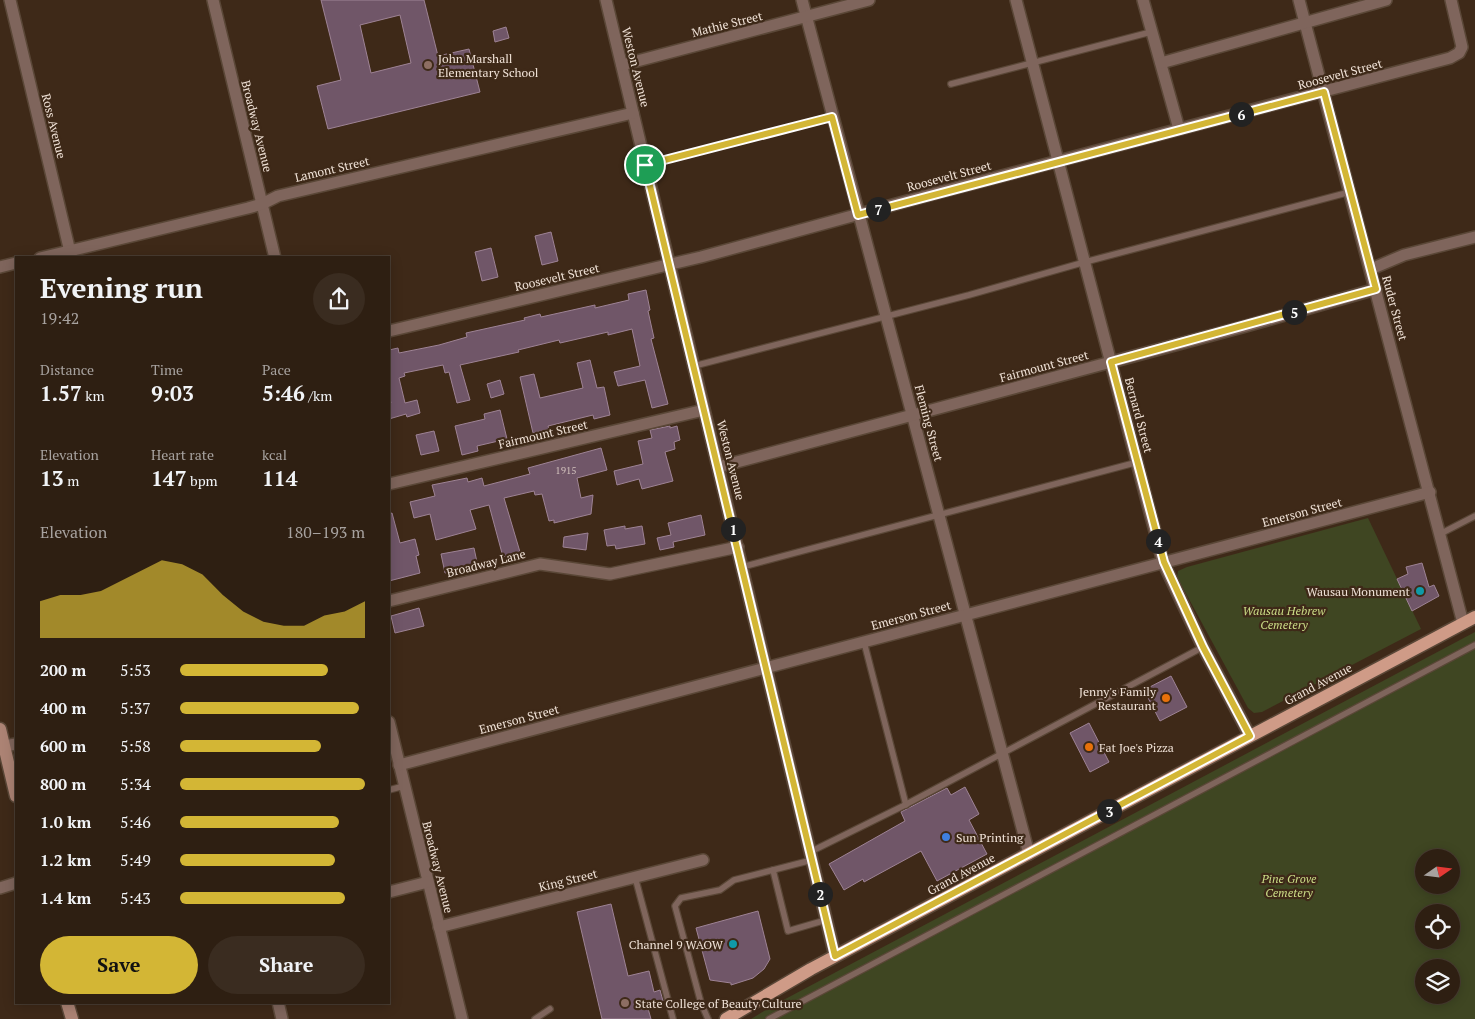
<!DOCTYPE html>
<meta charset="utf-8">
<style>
:root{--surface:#2e1f12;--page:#3a2c20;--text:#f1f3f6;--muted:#a7a29f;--line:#493d32;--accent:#d3b635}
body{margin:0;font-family:"PT Serif",serif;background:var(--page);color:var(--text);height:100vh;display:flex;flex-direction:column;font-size:19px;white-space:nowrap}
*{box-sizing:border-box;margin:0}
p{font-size:16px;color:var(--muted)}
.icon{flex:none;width:28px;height:28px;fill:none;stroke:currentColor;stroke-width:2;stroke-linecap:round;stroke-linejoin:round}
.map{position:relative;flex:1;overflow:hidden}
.side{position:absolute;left:15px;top:256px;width:375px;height:748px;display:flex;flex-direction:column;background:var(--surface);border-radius:0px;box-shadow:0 2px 12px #0003,0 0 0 1px var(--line)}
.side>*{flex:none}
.needle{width:32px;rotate:76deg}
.buttons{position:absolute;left:1415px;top:849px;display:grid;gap:10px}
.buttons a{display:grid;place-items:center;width:45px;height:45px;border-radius:50%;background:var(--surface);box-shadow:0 2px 12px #0003,0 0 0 1px var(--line);font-size:25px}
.pin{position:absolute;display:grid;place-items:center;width:42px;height:42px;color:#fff;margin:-21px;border:2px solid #fff;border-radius:50%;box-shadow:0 1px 5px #0007}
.km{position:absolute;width:25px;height:25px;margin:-12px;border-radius:50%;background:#222;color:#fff;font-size:14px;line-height:25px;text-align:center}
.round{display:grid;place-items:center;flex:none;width:52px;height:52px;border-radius:26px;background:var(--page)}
.summary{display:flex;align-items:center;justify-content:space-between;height:85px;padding:0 25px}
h1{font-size:28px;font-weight:700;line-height:38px}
.figures{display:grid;grid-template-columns:repeat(3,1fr);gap:8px;height:85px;padding:5px 25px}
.figures div{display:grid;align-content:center}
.figures b{font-size:21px;font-weight:700}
.figures small{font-size:14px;font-weight:400}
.figures p{font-size:14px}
.chart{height:140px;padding:10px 25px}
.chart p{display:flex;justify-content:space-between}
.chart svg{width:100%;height:90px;margin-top:5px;fill:var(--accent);opacity:.7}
.action{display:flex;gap:10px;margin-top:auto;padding:10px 25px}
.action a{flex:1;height:58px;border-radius:30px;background:var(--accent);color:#111;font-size:20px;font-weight:700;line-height:58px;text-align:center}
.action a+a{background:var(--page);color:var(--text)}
ul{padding:0 25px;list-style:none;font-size:16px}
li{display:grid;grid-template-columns:80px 60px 1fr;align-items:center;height:38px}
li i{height:12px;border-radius:6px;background:var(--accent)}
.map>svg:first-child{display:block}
.green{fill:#3f4622;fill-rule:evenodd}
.building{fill:#705668;stroke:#9e8395;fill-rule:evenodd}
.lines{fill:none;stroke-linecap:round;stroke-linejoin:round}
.lane-casing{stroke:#5a4737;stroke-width:8}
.street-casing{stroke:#5a4737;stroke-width:14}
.secondary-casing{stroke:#5a4737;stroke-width:15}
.primary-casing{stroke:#5a4737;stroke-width:15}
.lane{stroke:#7f655c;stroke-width:5.5}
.street{stroke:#7f655c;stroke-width:11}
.secondary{stroke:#ac8374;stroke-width:12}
.primary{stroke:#cf9b87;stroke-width:12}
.route-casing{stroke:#fff;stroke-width:10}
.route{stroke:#d3b635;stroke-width:6}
.education-dot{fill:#8d6e63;stroke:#3e2918;stroke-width:2}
.culture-dot{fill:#0f9aa8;stroke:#3e2918;stroke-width:2}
.food-dot{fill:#e8710a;stroke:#3e2918;stroke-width:2}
.shop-dot{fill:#3f7fe0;stroke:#3e2918;stroke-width:2}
.labels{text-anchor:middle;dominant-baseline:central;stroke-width:4.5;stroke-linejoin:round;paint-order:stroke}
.number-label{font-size:10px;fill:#d0bfbb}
.street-label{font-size:12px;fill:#f0e2d7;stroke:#3e2918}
.poi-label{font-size:12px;fill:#f0e2d7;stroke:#3e2918;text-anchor:start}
.park-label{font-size:12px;font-style:italic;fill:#cadc86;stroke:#3e2918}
</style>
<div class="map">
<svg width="1475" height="1019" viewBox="0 0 1475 1019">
<rect width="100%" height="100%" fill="#3e2918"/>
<g class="green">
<polygon points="1368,518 1421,629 1262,712 1254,713 1248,708 1177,577 1178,571 1187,567"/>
<path d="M1475,632V1019H751L774,1005ZM1424,858H1451V885H1424ZM1424,912H1451V940H1424ZM1424,968H1451V995H1424Z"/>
</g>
<g class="building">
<path d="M321,0H424L438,56L469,49L480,92L328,129L317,86L341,80ZM400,15L411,63L371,73L360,25Z"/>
<polygon points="506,27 509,38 495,42 493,31"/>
<polygon points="551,232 558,261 542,265 535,236"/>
<polygon points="491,248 498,277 482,281 475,252"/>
<polygon points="646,290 650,310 648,311 654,338 651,339 668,404 652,408 645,380 618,386 614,372 640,366 632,329 608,335 608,332 560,343 559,340 518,350 519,352 460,365 470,400 457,403 449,372 445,373 443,365 404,373 405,376 399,378 405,403 417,400 420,413 407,417 406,414 389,419 389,404 391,403 389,395 389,350 398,348 399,353 439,345 467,337 466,333 525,320 524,318 540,314 541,317 595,305 595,308 629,300 628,294"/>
<polygon points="590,360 597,388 604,387 610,415 594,419 593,415 548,426 549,429 533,433 520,377 534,374 540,398 583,388 577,363"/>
<polygon points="500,380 504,394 491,398 487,384"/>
<polygon points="500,410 507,439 477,446 478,451 462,455 455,426 485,419 484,414"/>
<polygon points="670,426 670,428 677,426 680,440 674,442 675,449 665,452 673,481 642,489 639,479 617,485 614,471 643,464 638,441 652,438 650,430"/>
<polygon points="434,431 439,451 421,455 416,435"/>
<polygon points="601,448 607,470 577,478 581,498 593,495 591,514 554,523 554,520 549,521 542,494 535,495 534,491 504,498 520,552 503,557 489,505 470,510 476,529 436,540 430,514 414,518 410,502 435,496 432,485 467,478 468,482 482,478 484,486 530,474 528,468"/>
<polygon points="392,513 400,543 415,539 419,555 416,556 420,573 389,581 389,514"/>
<polygon points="701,515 705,535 673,542 674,547 660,550 657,538 671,535 668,523"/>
<polygon points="625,526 625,529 642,526 645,544 616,549 615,545 607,546 604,530"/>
<polygon points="588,533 586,550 563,547 564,537"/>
<polygon points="474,548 478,567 445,573 441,554"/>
<polygon points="1422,563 1429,587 1434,585 1439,596 1412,611 1397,579 1408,574 1406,567"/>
<polygon points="419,608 424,626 395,633 391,616"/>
<polygon points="1171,676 1187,707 1160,721 1144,690"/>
<polygon points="1089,723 1109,762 1090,772 1070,733"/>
<polygon points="965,787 979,814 969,820 987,854 937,881 921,851 864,882 863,879 844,890 829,864 905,821 901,812 947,788 951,795"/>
<polygon points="611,904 628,976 649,971 654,992 660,990 663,1001 647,1005 651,1019 602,1019 577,912"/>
<polygon points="758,911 770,959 764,969 753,978 731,985 731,983 710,980 696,928"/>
</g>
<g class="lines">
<g class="lane-casing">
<g id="lane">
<polyline points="951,84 1151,32"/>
<polyline points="646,165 833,117"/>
<polyline points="694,366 969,295 1085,262 1350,192"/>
<polyline points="1440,534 1475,516"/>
<polyline points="742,567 1138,462"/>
<polyline points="864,642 906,805"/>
<polyline points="389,790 404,786"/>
<polyline points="810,852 903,806 1203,647"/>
<polyline points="773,870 788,931 826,920"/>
<polyline points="635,877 673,1019"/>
<polyline points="535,1019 550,1009"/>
<polyline points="708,1019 701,1003 675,906 681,898 720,890 734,880 812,860"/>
<polyline points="769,1019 1475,645"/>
</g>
</g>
<g class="street-casing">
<g id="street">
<polyline points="10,0 71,256"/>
<polyline points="213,0 275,258"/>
<polyline points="606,0 835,956"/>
<polyline points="802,0 1029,854"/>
<polyline points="1016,0 1163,562 1203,647 1250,736"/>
<polyline points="1143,0 1179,129"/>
<polyline points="1299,0 1463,623"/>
<polyline points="1161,63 1386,0"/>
<polyline points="622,65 869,0"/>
<polyline points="40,258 248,208 262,204 278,196 633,113"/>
<polyline points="0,267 16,263"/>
<polyline points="1371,269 1404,255 1475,237"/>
<polyline points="389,331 701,257 933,194 1450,58 1459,53 1462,47 1451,0"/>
<polyline points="718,467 1246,326 1376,289"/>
<polyline points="389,484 704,410"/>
<polyline points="389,601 540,564 610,574 738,547"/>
<polyline points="389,722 462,1019"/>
<polyline points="4,746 16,744"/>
<polyline points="399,765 1430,492"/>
<polyline points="0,888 16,883"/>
<polyline points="389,892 428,882"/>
<polyline points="439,927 703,860"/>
<polyline points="278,1002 282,1019"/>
</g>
</g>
<g class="secondary-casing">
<g id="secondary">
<polyline points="0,729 16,796"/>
<polyline points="67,1002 72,1019"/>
</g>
</g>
<g class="primary-casing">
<polyline id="primary" points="726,1019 811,969 1475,617"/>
</g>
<use href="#lane" class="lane"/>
<use href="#street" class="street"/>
<use href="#secondary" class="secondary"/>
<use href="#primary" class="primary"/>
</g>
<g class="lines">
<g class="route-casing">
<polygon id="route" points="1324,92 1376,289 1111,362 1164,562 1203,647 1250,736 835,956 645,165 832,117 858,215"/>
</g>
<use href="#route" class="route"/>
</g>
<g class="education-dot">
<circle cx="428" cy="65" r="5"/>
<circle cx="625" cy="1003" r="5"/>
</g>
<g class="culture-dot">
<circle cx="1420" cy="591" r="5"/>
<circle cx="733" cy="944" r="5"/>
</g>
<g class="food-dot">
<circle cx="1166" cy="698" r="5"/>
<circle cx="1089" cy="747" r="5"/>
</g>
<circle class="shop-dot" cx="946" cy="837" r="5"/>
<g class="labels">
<g class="number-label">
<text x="566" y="470">1915</text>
</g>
<g class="street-label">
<text transform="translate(727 24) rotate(-14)">Mathie Street</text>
<text transform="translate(636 67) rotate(76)">Weston Avenue</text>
<text transform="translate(1340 74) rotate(-15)">Roosevelt Street</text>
<text transform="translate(54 126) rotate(76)">Ross Avenue</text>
<text transform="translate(257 126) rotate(76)">Broadway Avenue</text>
<text transform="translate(332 169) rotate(-13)">Lamont Street</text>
<text transform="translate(949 176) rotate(-15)">Roosevelt Street</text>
<text transform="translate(557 277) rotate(-13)">Roosevelt Street</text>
<text transform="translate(1395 308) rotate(75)">Ruder Street</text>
<text transform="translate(1044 366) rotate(-15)">Fairmount Street</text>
<text transform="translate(1139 415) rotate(75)">Bernard Street</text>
<text transform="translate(929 423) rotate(75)">Fleming Street</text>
<text transform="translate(543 434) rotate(-13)">Fairmount Street</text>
<text transform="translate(731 460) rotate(76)">Weston Avenue</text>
<text transform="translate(1302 512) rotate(-15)">Emerson Street</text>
<text transform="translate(486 563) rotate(-14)">Broadway Lane</text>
<text transform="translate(911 615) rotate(-15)">Emerson Street</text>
<text transform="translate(1318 684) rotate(-28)">Grand Avenue</text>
<text transform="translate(519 719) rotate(-15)">Emerson Street</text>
<text transform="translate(438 867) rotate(76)">Broadway Avenue</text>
<text transform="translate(961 874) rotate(-28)">Grand Avenue</text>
<text transform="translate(568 880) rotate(-14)">King Street</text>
</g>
<g class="poi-label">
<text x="438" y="58">John Marshall<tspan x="438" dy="14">Elementary School</tspan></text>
<text x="1410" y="591" text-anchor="end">Wausau Monument</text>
<text x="1156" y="691" text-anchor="end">Jenny's Family<tspan x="1156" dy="14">Restaurant</tspan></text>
<text x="1099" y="747">Fat Joe's Pizza</text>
<text x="956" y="837">Sun Printing</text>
<text x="723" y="944" text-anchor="end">Channel 9 WAOW</text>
<text x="635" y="1003">State College of Beauty Culture</text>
</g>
<g class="park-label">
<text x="1284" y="610">Wausau Hebrew<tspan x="1284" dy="14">Cemetery</tspan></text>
<text x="1289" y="878">Pine Grove<tspan x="1289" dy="14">Cemetery</tspan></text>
</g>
</g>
</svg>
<div class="buttons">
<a><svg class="needle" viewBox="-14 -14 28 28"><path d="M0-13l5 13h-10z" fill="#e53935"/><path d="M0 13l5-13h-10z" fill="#a7a29f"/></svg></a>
<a><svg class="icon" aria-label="locate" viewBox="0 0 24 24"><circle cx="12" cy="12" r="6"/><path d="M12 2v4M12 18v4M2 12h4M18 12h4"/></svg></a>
<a><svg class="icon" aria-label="layers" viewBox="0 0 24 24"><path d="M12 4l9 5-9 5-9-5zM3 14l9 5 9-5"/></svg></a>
</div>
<div class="pin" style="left:645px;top:165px;background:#1e9e55"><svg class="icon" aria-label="arrive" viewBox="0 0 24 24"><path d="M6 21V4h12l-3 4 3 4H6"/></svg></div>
<b class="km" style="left:733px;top:529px">1</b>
<b class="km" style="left:820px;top:894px">2</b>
<b class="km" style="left:1109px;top:811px">3</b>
<b class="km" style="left:1158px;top:541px">4</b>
<b class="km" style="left:1294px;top:312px">5</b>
<b class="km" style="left:1241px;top:114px">6</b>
<b class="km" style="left:878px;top:209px">7</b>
<section class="side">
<div class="summary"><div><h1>Evening run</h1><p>19:42</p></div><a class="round"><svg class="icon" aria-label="share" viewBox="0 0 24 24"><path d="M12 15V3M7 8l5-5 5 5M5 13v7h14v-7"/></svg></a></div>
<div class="figures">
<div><p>Distance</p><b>1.57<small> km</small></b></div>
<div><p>Time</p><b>9:03</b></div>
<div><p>Pace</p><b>5:46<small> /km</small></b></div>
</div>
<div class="figures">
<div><p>Elevation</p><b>13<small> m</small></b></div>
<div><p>Heart rate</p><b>147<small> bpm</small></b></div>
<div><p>kcal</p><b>114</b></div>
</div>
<div class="chart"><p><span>Elevation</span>180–193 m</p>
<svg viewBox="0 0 160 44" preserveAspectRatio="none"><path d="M0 44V26L10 23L20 23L30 21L40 16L50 11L60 6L70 8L80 13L90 23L100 31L110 36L120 38L130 38L140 33L150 31L160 26V44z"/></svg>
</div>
<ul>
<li><b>200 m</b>5:53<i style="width:80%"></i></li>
<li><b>400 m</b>5:37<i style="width:97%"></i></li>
<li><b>600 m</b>5:58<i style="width:76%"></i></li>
<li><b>800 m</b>5:34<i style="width:100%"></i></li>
<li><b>1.0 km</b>5:46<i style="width:86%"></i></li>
<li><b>1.2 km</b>5:49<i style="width:84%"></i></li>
<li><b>1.4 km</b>5:43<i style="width:89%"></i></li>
</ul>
<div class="action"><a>Save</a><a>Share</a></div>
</section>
</div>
